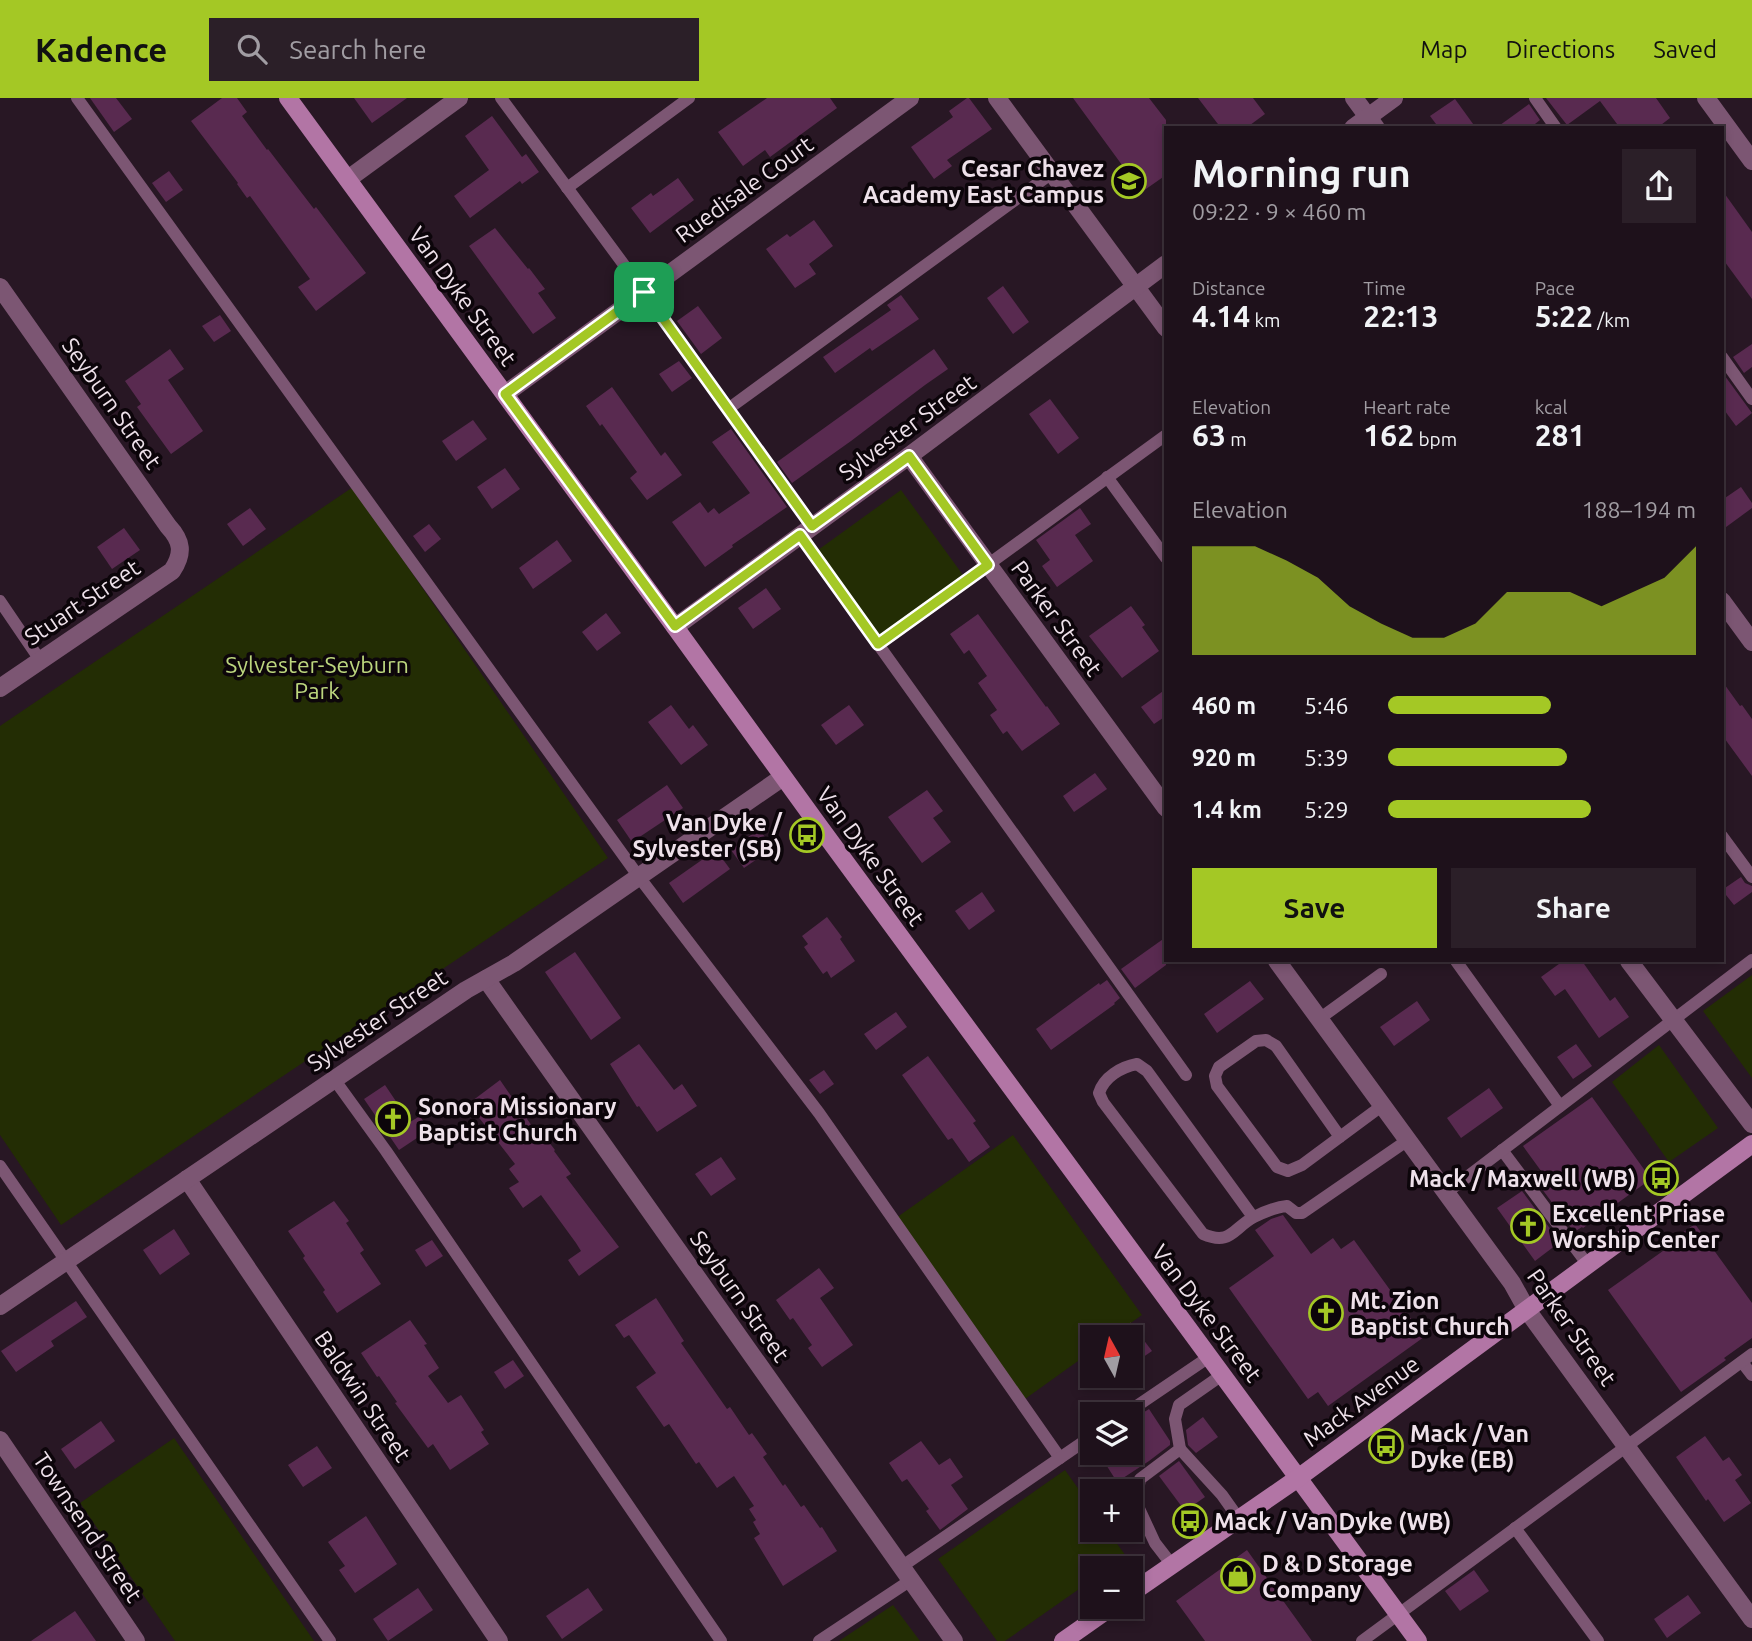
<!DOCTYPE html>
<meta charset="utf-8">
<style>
:root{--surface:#1e111b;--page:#2b1f28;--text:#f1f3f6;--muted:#a19da3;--line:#3c313a;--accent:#a4c825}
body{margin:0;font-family:Ubuntu,sans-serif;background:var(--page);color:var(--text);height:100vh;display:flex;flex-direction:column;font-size:26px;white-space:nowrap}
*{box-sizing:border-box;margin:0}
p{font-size:23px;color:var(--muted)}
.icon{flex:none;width:38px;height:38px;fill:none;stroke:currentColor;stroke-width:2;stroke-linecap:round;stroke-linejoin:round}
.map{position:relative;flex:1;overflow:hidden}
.drawer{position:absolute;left:1164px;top:28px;width:560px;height:836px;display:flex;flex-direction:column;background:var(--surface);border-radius:0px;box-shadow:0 4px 10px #0003,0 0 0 2px var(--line)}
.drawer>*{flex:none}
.needle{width:46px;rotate:352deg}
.controls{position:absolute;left:1080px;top:1227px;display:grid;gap:14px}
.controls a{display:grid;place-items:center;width:63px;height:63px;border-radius:0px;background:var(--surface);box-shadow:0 4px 10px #0003,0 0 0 2px var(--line);font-size:35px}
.pin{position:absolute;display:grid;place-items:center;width:60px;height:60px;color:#fff;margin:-30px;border-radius:14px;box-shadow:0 4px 10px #0006}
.round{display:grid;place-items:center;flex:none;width:74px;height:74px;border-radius:0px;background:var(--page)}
.summary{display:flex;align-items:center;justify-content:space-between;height:119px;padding:0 28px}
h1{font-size:38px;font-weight:600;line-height:52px}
.metrics{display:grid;grid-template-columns:repeat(3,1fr);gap:10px;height:119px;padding:7px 28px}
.metrics div{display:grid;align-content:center}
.metrics b{font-size:30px;font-weight:600}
.metrics small{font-size:19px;font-weight:400}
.metrics p{font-size:19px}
.chart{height:196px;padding:14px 28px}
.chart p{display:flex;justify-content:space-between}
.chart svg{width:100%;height:126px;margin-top:7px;fill:var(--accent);opacity:.7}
.action{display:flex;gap:14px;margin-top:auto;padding:14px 28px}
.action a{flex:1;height:80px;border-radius:0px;background:var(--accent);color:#111;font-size:28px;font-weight:600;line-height:80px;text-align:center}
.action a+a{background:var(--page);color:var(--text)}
ul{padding:0 28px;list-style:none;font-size:23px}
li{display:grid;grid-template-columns:112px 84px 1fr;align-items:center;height:52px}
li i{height:18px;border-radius:9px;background:var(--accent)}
header{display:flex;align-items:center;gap:42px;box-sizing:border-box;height:98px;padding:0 35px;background:var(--accent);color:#111}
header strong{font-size:33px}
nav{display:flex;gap:38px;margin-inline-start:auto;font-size:24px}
.search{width:490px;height:63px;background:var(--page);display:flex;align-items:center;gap:18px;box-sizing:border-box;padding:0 24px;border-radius:0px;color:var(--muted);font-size:26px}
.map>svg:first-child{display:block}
.green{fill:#232d04}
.building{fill:#592a50}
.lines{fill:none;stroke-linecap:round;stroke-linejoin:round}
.lane{stroke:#7c5673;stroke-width:12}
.street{stroke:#7c5673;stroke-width:18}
.secondary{stroke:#b275a5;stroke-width:18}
.route-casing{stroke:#fff;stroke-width:14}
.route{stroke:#a4c825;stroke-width:9}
.labels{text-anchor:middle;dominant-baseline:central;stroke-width:7;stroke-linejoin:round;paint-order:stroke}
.poi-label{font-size:23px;font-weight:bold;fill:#eee1ea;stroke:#0c050a;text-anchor:start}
.street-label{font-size:23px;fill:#eee1ea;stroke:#0c050a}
.park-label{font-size:23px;fill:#bcd67e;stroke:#0c050a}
</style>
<header>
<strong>Kadence</strong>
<div class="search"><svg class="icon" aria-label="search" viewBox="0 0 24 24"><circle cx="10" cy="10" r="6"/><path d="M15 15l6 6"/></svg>Search here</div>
<nav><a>Map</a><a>Directions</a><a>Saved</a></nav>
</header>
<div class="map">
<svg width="1752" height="1543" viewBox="0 0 1752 1543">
<rect width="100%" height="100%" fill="#281724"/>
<g class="green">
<polygon points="353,389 608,760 61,1127 0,1037 0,628"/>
<polygon points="901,392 963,477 879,537 818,452"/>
<polygon points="1752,877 1752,980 1703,913"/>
<polygon points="1659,947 1718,1030 1669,1064 1612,984"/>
<polygon points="1013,1037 1142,1217 1111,1239 1092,1239 1092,1253 1025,1301 896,1120"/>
<polygon points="174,1340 314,1543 175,1543 80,1405"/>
<polygon points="1065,1372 1092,1410 1092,1432 1107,1432 1126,1458 1109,1470 1092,1470 1092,1482 1005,1543 997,1543 938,1461"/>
<polygon points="893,1507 920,1543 839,1543"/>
</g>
<g class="building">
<polygon points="90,0 116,0 132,21 114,34"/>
<polygon points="222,0 237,0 247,14 242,18 267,52 268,51 314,111 316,109 366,175 316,213 298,189 310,181 250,98 247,100 237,86 238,85 191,23"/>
<polygon points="354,0 407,0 372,25"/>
<polygon points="767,0 830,0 837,10 770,59 765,52 743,68 718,34"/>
<polygon points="967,0 969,0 992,31 947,62 952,68 934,81 911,49 953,19 949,13"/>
<polygon points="1073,0 1149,0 1166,22 1166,77 1136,98 1117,71 1122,67"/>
<polygon points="1198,0 1253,0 1265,16 1246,30 1221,30"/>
<polygon points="1546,0 1656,0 1670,20 1657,30 1620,30 1600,3 1567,27"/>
<polygon points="1455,1 1476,30 1439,30 1430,18"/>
<polygon points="1529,6 1540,22 1530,30 1496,30"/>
<polygon points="492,18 522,59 526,56 539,74 522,86 520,83 470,120 454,98 489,72 465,38"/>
<polygon points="169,73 183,92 166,104 152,85"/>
<polygon points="678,80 694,102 650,135 631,110 651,95 653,98"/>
<polygon points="1722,92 1752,134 1752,201 1722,160"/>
<polygon points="814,122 833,148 809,166 816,176 795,190 766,151 787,136 790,139"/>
<polygon points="495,130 528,171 529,170 545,191 538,195 556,220 533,236 469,148"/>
<polygon points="1003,188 1029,224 1013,236 987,200"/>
<polygon points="901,197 919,221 872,253 870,250 835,275 823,259 891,212 887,207"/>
<polygon points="698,208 722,240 701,256 677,223"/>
<polygon points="220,217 231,233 214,244 202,228"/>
<polygon points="1752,246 1752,269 1744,275 1733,259"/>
<polygon points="170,251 184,271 168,282 203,333 171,356 137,309 141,306 125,283"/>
<polygon points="934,251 948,271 925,287 851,343 792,385 777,364"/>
<polygon points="679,263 692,280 672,294 659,276"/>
<polygon points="1722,274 1752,315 1736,328 1722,309"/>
<polygon points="612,289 661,358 665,354 682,377 647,402 630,380 637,374 602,326 600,328 586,308"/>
<polygon points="1050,301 1079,340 1058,356 1029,316"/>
<polygon points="473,322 487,341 456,363 442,343"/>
<polygon points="731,331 787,409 732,447 733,449 705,469 672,424 700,404 708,415 714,410 719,416 750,395 712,344"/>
<polygon points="505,370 520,391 492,411 477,389"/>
<polygon points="1741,389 1752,405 1752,410 1722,432 1722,402"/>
<polygon points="250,410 266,431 243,448 227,426"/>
<polygon points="1080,410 1091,426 1075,437 1093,463 1057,489 1042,468 1050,462 1036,442"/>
<polygon points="429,426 441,441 425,454 413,438"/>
<polygon points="124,430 140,452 112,471 97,449"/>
<polygon points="557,442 572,463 533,491 519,470"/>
<polygon points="766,490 781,511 753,531 738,510"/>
<polygon points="1131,508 1145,527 1142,529 1159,553 1122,580 1089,538"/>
<polygon points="606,515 621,535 597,553 582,534"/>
<polygon points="978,516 1046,609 1047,608 1060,626 1022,653 1007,633 1003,636 990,617 997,612 978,585 987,578 969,552 964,556 950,536"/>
<polygon points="1722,583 1740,608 1742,607 1752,621 1752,678 1722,637"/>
<polygon points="1166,591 1166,618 1154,626 1141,609"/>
<polygon points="671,607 689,631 693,627 708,647 681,667 648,624"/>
<polygon points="849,607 864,627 836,647 821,627"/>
<polygon points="1095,675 1107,691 1074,714 1063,698"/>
<polygon points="667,687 683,710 632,744 617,722"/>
<polygon points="927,692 943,713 933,720 951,744 922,765 888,719"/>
<polygon points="759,731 773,750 744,770 731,752"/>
<polygon points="716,752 730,771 683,805 669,785"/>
<polygon points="1741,779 1745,785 1752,788 1752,794 1734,807 1722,792"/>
<polygon points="982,794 995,813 969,832 955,813"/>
<polygon points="827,819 842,839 840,841 855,863 831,880 827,873 823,876 804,849 808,846 802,838"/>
<polygon points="1166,839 1166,867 1135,890 1121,871"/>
<polygon points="575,854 621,920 591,942 545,874"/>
<polygon points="1563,863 1582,863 1610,903 1615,899 1629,919 1599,940 1565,891 1555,898 1541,879"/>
<polygon points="1107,882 1120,900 1114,905 1115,906 1051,952 1036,931 1099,885 1100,887"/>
<polygon points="1250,883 1264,901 1217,935 1204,916"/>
<polygon points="1417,903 1430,922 1394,948 1380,929"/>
<polygon points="896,914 907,929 876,952 864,936"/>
<polygon points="639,946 674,992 682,986 697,1008 657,1034 639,1008 637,1009 610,966"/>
<polygon points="1576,946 1592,968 1573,981 1557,959"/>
<polygon points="928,958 976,1023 973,1025 990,1049 969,1064 952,1040 948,1042 902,977"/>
<polygon points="824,972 834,986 820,996 809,982"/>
<polygon points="500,982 541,1041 545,1039 555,1052 554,1053 571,1076 566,1079 619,1149 579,1178 568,1162 581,1153 576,1145 541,1097 523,1110 509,1090 519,1084 509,1071 515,1066 473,1012 477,1009 472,1003"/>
<polygon points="385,987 410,1024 420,1018 429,1032 399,1052 364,1001"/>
<polygon points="1489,990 1503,1010 1461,1040 1447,1020"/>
<polygon points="1592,999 1651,1081 1583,1130 1582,1129 1574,1134 1536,1083 1544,1077 1523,1048"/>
<polygon points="721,1059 736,1081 711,1098 695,1076"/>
<polygon points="1522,1093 1560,1144 1535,1163 1497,1110"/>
<polygon points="334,1103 349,1123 346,1125 364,1152 360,1155 381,1186 337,1215 323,1194 325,1192 303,1160 305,1158 288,1133"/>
<polygon points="1283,1117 1311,1156 1333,1140 1341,1151 1354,1142 1424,1239 1328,1308 1318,1294 1308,1301 1229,1190 1274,1158 1255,1132 1271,1121"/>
<polygon points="1695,1126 1752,1205 1752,1240 1724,1260 1726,1262 1681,1294 1608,1192 1677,1143 1675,1140"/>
<polygon points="174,1131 190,1156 160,1177 143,1152"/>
<polygon points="432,1142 443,1158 426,1169 415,1152"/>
<polygon points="819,1170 834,1190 820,1200 853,1247 822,1269 808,1250 812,1247 793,1220 790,1222 776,1202"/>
<polygon points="656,1200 684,1243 681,1245 727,1311 730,1309 749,1337 752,1335 767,1356 763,1359 783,1388 785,1386 801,1409 804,1407 820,1430 822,1429 837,1453 783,1488 754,1440 760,1436 753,1424 756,1422 749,1411 754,1408 734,1378 717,1390 699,1364 696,1366 669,1326 664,1329 636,1289 656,1275 629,1237 624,1240 615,1227"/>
<polygon points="76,1203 87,1219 51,1243 54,1248 16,1274 1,1253"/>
<polygon points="410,1222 427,1246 424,1247 439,1270 428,1278 448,1305 461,1297 484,1332 481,1334 489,1346 450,1372 433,1346 428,1350 395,1305 397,1304 379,1278 377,1279 361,1255"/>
<polygon points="1130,1224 1152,1253 1130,1268"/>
<polygon points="513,1262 524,1278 505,1291 494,1274"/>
<polygon points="1149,1311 1170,1343 1170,1347 1149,1363 1117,1384 1098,1354 1130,1354 1130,1323"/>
<polygon points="1203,1319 1218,1339 1196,1355 1188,1347 1186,1332"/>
<polygon points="101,1323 115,1343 75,1371 61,1351"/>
<polygon points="1705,1338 1723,1363 1729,1359 1742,1377 1735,1382 1751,1405 1724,1424 1708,1401 1706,1403 1676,1359"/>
<polygon points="921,1343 939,1367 950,1360 963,1379 951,1387 968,1411 940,1432 926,1413 929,1411 907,1381 902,1384 889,1365"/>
<polygon points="317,1348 332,1370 303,1389 288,1367"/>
<polygon points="1179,1363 1205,1399 1185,1413 1159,1378"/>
<polygon points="366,1418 397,1466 355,1495 339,1472 345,1468 328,1444"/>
<polygon points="1247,1452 1284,1504 1312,1543 1205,1543 1176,1503"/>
<polygon points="1474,1472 1489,1493 1460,1513 1445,1493"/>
<polygon points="418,1490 433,1512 388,1543 373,1521"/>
<polygon points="588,1490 603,1512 562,1541 546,1518"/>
<polygon points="1688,1497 1701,1515 1667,1540 1654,1521"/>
<polygon points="75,1513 96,1543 31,1543"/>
</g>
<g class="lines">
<g class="lane">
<polyline points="77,0 639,779 819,1015 1060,1360"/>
<polyline points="501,0 644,194 812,428"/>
<polyline points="1535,0 1556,30"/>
<polyline points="567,90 689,0"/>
<polyline points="1722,259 1752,301"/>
<polyline points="728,311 1052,75"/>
<polyline points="1107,379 1166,460"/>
<polyline points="800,437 1186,977"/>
<polyline points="0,503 40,562"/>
<polyline points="879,546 1166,337"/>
<polyline points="1722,738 1752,779"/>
<polyline points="1456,863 1560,1008"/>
<polyline points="1319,921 1381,876"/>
<polyline points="334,981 386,1053 721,1543"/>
<polyline points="1340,1039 1276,948 1266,942 1256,943 1219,969 1215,978 1217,988 1277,1069 1288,1073 1302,1067 1383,1007"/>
<polyline points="1502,1052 1588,1167"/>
<polyline points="0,1068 330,1543"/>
<polyline points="1446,1095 1752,862"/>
<path d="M1253,1119L1147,973L1137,966C1121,969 1104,979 1099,995L1103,1004L1203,1136C1231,1148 1233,1130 1254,1119C1264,1114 1276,1109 1287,1108L1296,1115H1302L1408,1042"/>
<polyline points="1742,1264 1752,1277"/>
<polyline points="1125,1316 1209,1259"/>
<polyline points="1180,1351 1222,1397 1239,1421"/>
<polyline points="1515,1430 1598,1543"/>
<polyline points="1172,1467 1155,1445 1136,1404 1140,1381 1180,1351 1175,1321 1179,1307 1222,1277"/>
<polyline points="901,1469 1092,1338"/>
<polyline points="819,1543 911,1482"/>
<polyline points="1362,1543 1752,1256"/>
</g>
<g class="street">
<polyline points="997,0 1166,230"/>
<polyline points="1354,0 1376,30"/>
<polyline points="1706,0 1752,63"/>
<polyline points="1353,30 1394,0"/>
<polyline points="348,81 459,0"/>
<path d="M0,189L168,428C182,443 184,455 172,473L0,590"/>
<polyline points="505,296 910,0"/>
<polyline points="909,358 1166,710"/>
<polyline points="1722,503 1752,544"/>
<polyline points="675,529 909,358 1166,166"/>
<polyline points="1277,863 1512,1185 1527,1212 1752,1521"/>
<polyline points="1629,863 1752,1026"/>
<polyline points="486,881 954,1543"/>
<polyline points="187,1081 499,1543"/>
<polyline points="0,1208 466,892 514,865 783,679"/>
<polyline points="0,1342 136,1543"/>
</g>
<g class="secondary">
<polyline points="288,0 675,529 819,728 1418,1543"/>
<polyline points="1130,1496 1298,1380 1752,1046"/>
<polyline points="1063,1543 1113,1508"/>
</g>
</g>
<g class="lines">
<g class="route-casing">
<polygon id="route" points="644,194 812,428 909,358 988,467 878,546 800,437 675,528 505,296"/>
</g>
<use href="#route" class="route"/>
</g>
<defs>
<g id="school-ring" transform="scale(1.75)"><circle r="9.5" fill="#0c050a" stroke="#a4c825" stroke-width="1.5"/><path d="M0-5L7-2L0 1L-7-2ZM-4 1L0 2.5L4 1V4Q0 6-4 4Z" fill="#a4c825"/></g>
<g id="bus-ring" transform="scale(1.75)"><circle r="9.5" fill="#0c050a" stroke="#a4c825" stroke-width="1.5"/><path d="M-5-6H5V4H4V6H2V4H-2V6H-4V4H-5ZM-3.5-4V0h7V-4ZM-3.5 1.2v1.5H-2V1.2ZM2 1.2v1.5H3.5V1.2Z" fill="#a4c825"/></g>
<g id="church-ring" transform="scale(1.75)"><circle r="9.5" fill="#0c050a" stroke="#a4c825" stroke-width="1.5"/><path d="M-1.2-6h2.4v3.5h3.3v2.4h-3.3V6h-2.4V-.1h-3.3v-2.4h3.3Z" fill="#a4c825"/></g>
<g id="shop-ring" transform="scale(1.75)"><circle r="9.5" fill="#0c050a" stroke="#a4c825" stroke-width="1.5"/><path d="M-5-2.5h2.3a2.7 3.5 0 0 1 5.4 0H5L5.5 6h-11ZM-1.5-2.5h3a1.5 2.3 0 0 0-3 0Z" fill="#a4c825"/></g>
</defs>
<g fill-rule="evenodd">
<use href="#school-ring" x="1129" y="83"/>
<use href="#bus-ring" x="807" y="737"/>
<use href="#church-ring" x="393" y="1021"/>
<use href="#bus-ring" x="1661" y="1080"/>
<use href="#church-ring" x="1528" y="1128"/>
<use href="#church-ring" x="1326" y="1215"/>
<use href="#bus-ring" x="1386" y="1348"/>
<use href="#bus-ring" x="1190" y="1423"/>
<use href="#shop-ring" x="1238" y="1478"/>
</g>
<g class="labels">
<g class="poi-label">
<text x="1104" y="70" text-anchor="end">Cesar Chavez<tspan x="1104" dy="26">Academy East Campus</tspan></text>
<text x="782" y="724" text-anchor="end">Van Dyke /<tspan x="782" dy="26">Sylvester (SB)</tspan></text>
<text x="418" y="1008">Sonora Missionary<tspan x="418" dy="26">Baptist Church</tspan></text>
<text x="1636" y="1080" text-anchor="end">Mack / Maxwell (WB)</text>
<text x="1552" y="1115">Excellent Priase<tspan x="1552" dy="26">Worship Center</tspan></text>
<text x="1350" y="1202">Mt. Zion<tspan x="1350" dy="26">Baptist Church</tspan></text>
<text x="1410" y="1335">Mack / Van<tspan x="1410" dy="26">Dyke (EB)</tspan></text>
<text x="1214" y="1423">Mack / Van Dyke (WB)</text>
<text x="1262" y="1465">D &amp; D Storage<tspan x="1262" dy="26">Company</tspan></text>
</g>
<g class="street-label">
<text transform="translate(744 91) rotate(-36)">Ruedisale Court</text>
<text transform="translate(463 198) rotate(54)">Van Dyke Street</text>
<text transform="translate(112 305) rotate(55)">Seyburn Street</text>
<text transform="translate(907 329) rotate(-36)">Sylvester Street</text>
<text transform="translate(82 504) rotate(-34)">Stuart Street</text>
<text transform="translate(1057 520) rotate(54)">Parker Street</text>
<text transform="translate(871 758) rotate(54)">Van Dyke Street</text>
<text transform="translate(377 922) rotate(-34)">Sylvester Street</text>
<text transform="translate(740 1198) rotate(55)">Seyburn Street</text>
<text transform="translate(1207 1215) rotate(53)">Van Dyke Street</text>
<text transform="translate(1572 1229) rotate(55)">Parker Street</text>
<text transform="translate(363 1298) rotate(56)">Baldwin Street</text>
<text transform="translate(1361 1303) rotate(-36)">Mack Avenue</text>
<text transform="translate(88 1429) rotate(56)">Townsend Street</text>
</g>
<g class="park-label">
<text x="317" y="566">Sylvester-Seyburn<tspan x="317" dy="26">Park</tspan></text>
</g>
</g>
</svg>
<div class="controls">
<a><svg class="needle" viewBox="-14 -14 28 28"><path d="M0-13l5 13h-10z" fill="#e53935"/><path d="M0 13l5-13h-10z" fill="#a19da3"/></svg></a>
<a><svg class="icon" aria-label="layers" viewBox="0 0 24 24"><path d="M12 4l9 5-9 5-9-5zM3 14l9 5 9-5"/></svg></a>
<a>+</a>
<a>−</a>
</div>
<div class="pin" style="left:644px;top:194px;background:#1e9e55"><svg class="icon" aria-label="arrive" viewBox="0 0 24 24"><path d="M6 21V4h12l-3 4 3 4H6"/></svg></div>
<section class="drawer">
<div class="summary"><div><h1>Morning run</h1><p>09:22 · 9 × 460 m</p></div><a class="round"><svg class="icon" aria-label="share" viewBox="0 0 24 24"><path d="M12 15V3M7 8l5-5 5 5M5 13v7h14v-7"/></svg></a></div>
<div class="metrics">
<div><p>Distance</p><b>4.14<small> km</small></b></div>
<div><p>Time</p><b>22:13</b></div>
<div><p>Pace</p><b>5:22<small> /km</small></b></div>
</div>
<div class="metrics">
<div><p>Elevation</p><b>63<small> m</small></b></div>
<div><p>Heart rate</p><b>162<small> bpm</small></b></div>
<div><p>kcal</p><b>281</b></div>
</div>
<div class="chart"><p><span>Elevation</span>188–194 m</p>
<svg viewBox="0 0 160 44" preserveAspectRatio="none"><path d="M0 44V6L10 6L20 6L30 11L40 17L50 27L60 33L70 38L80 38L90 33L100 22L110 22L120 22L130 27L140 22L150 17L160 6V44z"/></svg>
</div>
<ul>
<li><b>460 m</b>5:46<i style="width:53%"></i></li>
<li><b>920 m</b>5:39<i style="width:58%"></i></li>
<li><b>1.4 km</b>5:29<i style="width:66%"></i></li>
</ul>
<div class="action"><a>Save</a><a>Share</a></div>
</section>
</div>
